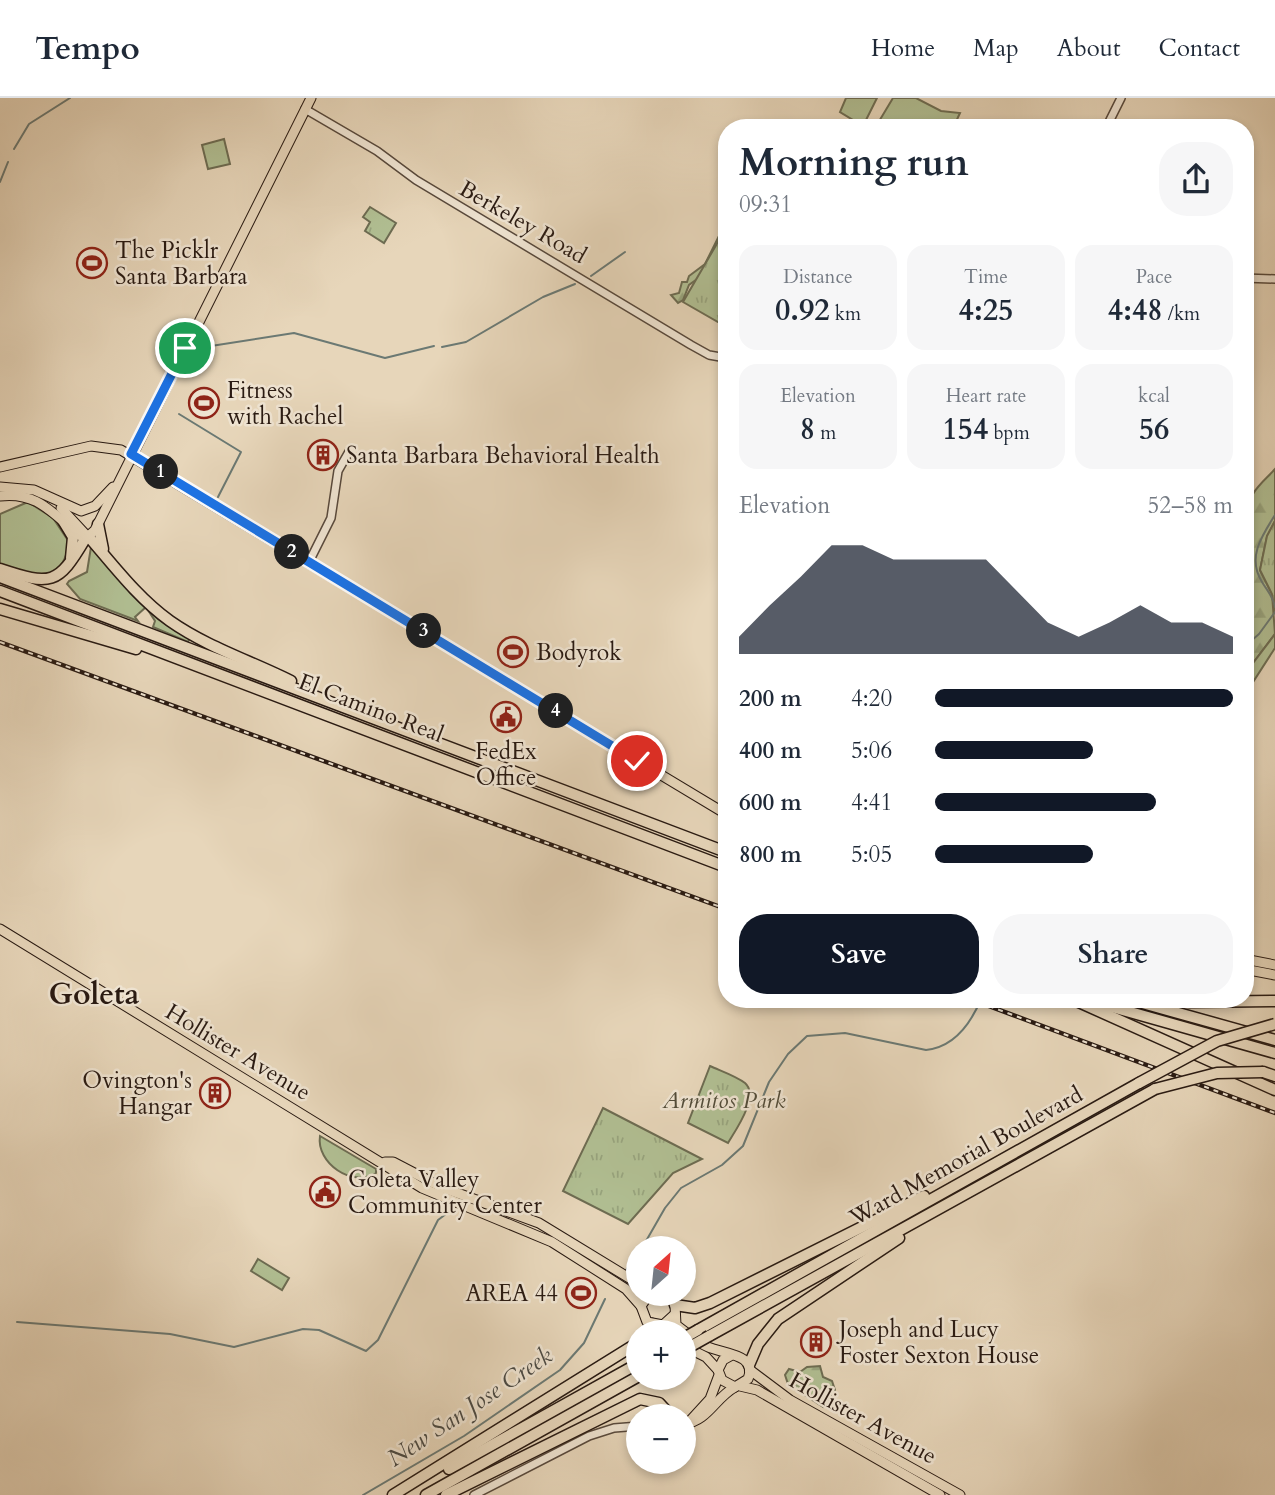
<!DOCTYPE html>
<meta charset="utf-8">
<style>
:root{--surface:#fff;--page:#f6f6f7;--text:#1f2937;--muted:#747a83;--line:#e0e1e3;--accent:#111827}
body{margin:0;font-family:Cardo,serif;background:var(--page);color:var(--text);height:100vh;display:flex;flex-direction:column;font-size:26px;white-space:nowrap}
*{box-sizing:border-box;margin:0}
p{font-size:23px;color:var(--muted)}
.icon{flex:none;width:38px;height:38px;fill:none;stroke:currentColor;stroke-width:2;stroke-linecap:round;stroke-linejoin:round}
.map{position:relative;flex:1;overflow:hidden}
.side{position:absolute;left:718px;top:21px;width:536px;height:889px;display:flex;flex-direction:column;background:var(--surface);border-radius:28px;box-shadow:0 4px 10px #0003}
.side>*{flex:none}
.needle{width:46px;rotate:27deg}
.buttons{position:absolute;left:626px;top:1138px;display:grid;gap:14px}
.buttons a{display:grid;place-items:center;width:70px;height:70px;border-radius:50%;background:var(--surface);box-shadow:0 4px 10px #0003;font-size:35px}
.pin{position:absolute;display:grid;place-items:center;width:60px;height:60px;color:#fff;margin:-30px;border:4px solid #fff;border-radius:50%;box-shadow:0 2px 7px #0007}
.km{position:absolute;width:35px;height:35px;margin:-18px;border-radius:50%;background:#222;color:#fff;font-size:19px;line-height:35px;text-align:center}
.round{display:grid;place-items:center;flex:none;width:74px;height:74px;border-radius:28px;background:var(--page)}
.headline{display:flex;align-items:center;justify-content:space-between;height:119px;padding:0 21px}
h1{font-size:38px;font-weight:700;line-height:52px}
.stats{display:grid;grid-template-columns:repeat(3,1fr);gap:10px;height:119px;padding:7px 21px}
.stats div{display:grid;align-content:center;border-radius:18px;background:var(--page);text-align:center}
.stats b{font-size:30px;font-weight:700}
.stats small{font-size:19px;font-weight:400}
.stats p{font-size:19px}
.chart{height:196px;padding:14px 21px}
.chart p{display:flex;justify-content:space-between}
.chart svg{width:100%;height:126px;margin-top:7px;fill:var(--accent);opacity:.7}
.primary-button{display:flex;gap:14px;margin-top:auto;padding:14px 21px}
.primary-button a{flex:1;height:80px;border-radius:28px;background:var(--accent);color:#fff;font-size:28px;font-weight:700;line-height:80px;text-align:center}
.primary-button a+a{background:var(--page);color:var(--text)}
ul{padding:0 21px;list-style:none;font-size:23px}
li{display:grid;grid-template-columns:112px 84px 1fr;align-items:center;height:52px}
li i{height:18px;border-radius:9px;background:var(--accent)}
header{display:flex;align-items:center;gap:42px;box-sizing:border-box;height:98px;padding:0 35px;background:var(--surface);border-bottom:2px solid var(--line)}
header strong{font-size:33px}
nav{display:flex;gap:38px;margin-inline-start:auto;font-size:24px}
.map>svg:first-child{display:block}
.grass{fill:#b1bf93;stroke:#6d6c52;stroke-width:2}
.forest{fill:url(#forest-firs);stroke:#6d6c52;stroke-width:2}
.park{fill:url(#park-tufts);stroke:#6d6c52;stroke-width:2}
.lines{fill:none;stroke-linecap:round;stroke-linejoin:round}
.stream{stroke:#6b7973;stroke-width:2}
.minor-casing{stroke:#58493c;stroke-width:10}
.major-casing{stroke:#291a12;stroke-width:11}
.highway-casing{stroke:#291a12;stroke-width:13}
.minor{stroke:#efe4d2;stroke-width:7}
.major{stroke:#e7d6ba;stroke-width:9}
.highway{stroke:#e7d6ba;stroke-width:10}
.rail-casing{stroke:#291a12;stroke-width:4.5}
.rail{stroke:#efe4d2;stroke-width:2;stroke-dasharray:5;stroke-linecap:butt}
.highway-bridge-casing{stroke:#291a12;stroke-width:13;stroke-linecap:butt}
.highway-bridge{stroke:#e7d6ba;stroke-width:10}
.route-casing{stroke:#fff;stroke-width:14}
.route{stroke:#1a73e8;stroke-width:9}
.labels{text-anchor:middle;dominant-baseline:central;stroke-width:5;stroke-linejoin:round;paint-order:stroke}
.street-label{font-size:23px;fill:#291a12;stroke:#efe4d2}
.poi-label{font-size:23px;fill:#291a12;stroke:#efe4d2;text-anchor:start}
.park-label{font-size:23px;font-style:italic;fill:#524c39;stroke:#efe4d2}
.water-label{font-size:24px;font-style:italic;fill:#4a4943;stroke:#efe4d2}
.district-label{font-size:30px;font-weight:bold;fill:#291a12;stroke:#efe4d2}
</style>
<header>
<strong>Tempo</strong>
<nav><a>Home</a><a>Map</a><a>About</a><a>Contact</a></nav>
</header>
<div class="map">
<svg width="1275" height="1397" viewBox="0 0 1275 1397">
<defs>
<pattern id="forest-firs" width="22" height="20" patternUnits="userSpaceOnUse" patternTransform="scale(1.75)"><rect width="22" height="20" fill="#b1bf93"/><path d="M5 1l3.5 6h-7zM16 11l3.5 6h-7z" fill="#98a47e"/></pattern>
<pattern id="park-tufts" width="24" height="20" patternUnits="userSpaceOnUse" patternTransform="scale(1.75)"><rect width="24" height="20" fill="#b1bf93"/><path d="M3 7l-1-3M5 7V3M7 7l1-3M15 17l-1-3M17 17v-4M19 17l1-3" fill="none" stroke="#98a47e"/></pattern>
</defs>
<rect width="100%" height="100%" fill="#e7d6ba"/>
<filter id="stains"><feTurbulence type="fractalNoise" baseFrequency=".00286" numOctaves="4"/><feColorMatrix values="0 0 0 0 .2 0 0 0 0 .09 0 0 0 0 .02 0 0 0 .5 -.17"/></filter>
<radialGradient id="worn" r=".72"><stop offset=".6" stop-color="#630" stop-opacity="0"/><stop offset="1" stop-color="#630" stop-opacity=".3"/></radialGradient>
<g class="grass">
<polygon points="846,0 877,0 863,28 840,14"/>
<polygon points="893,0 916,0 941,13 960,15 953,30 875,30"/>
<polygon points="224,41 230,66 208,71 202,47"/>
<path d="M28,404L53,420L69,444C63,490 32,476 0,466V416Z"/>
<polygon points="91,449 190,539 188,544 153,529 155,523 146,509 135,519 138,523 80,501 67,486 69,483 87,474"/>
<path d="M320,1038L376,1071V1075C352,1090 316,1065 320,1038Z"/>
<polygon points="258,1161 289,1180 282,1192 251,1173"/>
</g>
<g class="forest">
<polygon points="720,136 725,137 700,179 689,187 683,202 678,205 671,197 679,195 682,184 687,184 689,178 705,166"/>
<path d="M1275,371V423L1267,438L1260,472L1272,496L1275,536L1244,577V505L1251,488C1239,465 1239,420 1253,396C1258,387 1268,379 1275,371Z"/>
<polygon points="820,1268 823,1279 832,1283 835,1292 823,1309 788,1286 785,1277 789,1271 800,1274 807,1269"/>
</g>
<g class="park">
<polygon points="370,109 396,125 384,145 365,133 370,124 363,119"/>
<polygon points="722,137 726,139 726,225 718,224 683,204"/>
<polygon points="1275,423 1275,516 1272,496 1260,472 1267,438"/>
<polygon points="1275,536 1275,550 1244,598 1244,577"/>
<path d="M710,968C721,973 736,978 745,985C760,998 735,1033 728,1045L688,1025Z"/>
<polygon points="603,1010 702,1061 673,1075 628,1126 563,1093"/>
</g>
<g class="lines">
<g class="stream">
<polyline points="14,51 29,26 70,0"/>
<polyline points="0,84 8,64"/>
<polyline points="591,178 625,154"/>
<polyline points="442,249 466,244 543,199 575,186"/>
<polyline points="205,256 211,248 294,235 385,260 434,248"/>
<polyline points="179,316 241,354 218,399"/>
<path d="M1275,417C1261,439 1247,460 1262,484C1268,494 1273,498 1275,509"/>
<polyline points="1244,549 1259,536 1275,514"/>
<path d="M642,1150L665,1110L681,1090L722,1067L743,1048L769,984L788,956L807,938L845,935L926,952C954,949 971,925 981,901"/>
<polyline points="626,1172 639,1154"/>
<polyline points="17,1224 170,1236 234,1249 303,1231 319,1232 366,1253 378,1242 438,1122 450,1113"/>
<polyline points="363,1397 464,1338 560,1272 584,1245 605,1201"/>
</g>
<g class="minor-casing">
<g id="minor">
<polyline points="305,11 377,53 416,82 691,247 709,257 726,260"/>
<polyline points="1106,30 1121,0"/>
<polyline points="1244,180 1275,181"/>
<polyline points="309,464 331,420 338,373 350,352"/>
<polyline points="474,1397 589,1338 614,1330 639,1328"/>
</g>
</g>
<g class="major-casing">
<g id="major">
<polyline points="0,369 91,348 121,352 726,716"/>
<polyline points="0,389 34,392 81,413 95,408 113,389"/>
<path d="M0,398C41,393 55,420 85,441L95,432L311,0"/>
<polyline points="61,410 87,438"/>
<polyline points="0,831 422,1090 552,1144 626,1191 641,1208"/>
<polyline points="1244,861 1275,867"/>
<polyline points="1244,871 1275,877"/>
<polyline points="385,1064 393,1064 441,1089 539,1125 639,1186"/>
<polyline points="650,1195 641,1208 647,1224 663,1227 675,1216"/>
<path d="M667,1195L675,1207L676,1227C686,1234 697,1244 708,1249C724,1256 758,1256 748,1281L735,1289L722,1282L718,1272L723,1262L732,1257"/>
<polyline points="684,1248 706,1259 718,1272"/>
<polyline points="750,1272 790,1302 960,1397"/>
<polyline points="740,1288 757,1292 940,1397"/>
<polyline points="688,1325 710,1301 719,1277"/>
<path d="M684,1326C708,1323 715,1300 735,1289"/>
</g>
</g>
<g class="highway-casing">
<g id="highway">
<polyline points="62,421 73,439 71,460"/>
<polyline points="98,426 103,451"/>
<path d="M88,438C114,468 138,500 170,523C207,549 251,563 291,583"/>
<path d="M0,471C51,488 58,487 85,441"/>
<polyline points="0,479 726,754"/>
<polyline points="0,493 726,769"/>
<polyline points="0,511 136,551"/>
<polyline points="1072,901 1275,992"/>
<polyline points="1128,901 1275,942"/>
<polyline points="1159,901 1190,904 1275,903"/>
<polyline points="1091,903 1275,955"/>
<polyline points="1263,974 1275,978"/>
<polyline points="675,1207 695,1210 710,1205 924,1098"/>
<polyline points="698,1232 1139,985"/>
<polyline points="648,1234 652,1226"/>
<polyline points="709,1238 1155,991"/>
<polyline points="749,1267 758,1246 778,1221 899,1140"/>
<polyline points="449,1371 639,1265"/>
<polyline points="393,1397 639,1244"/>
<polyline points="426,1397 639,1278"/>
<polyline points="446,1397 640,1301 659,1305 671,1318"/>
</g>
</g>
<use href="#minor" class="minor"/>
<use href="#major" class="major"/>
<use href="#highway" class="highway"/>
<g class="rail-casing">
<g id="rail">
<polyline points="0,544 726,811"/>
<polyline points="970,901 1275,1015"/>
</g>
</g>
<use href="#rail" class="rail"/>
<g class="highway-bridge-casing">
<g id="highway-bridge">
<polyline points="1139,985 1217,943 1275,926"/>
<polyline points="1155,991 1217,975 1263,974"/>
<polyline points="684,1240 698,1232"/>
<polyline points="684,1252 709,1238"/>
</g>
</g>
<use href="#highway-bridge" class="highway-bridge"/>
</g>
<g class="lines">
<g class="route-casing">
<polyline id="route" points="185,250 131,356 637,663"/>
</g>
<use href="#route" class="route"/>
</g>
<defs>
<g id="stadium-ring" transform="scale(1.575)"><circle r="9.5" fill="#efe4d2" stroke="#8f2418" stroke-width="1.5"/><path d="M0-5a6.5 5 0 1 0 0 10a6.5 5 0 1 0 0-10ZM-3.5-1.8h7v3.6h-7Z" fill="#8f2418"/></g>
<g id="building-ring" transform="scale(1.575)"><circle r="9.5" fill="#efe4d2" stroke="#8f2418" stroke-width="1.5"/><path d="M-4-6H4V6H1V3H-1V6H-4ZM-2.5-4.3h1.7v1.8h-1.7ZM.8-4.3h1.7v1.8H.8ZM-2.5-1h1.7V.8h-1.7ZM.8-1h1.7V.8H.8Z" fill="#8f2418"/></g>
<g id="civic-ring" transform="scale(1.575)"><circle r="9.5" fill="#efe4d2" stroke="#8f2418" stroke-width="1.5"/><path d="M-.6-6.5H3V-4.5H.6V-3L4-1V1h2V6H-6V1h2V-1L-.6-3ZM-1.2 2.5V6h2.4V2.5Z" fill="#8f2418"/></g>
</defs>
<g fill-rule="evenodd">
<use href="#stadium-ring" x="92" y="165"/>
<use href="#stadium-ring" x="204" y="305"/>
<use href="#building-ring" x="323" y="357"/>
<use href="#stadium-ring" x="513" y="554"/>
<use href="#civic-ring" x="506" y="619"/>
<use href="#building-ring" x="215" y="995"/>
<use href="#civic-ring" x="325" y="1094"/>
<use href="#stadium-ring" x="581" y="1195"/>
<use href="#building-ring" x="816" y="1244"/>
</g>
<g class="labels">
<g class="street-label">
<text transform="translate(523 124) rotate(30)">Berkeley Road</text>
<text transform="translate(371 610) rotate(21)">El Camino Real</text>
<text transform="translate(238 954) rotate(31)">Hollister Avenue</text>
<text transform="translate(966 1058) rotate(-29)">Ward Memorial Boulevard</text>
<text transform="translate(863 1320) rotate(29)">Hollister Avenue</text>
</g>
<g class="poi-label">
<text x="115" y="152">The Picklr<tspan x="115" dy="26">Santa Barbara</tspan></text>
<text x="227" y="292">Fitness<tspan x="227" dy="26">with Rachel</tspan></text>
<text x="346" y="357">Santa Barbara Behavioral Health</text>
<text x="536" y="554">Bodyrok</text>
<text x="506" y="653" text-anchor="middle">FedEx<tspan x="506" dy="26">Office</tspan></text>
<text x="192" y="982" text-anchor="end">Ovington's<tspan x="192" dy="26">Hangar</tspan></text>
<text x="348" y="1081">Goleta Valley<tspan x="348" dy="26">Community Center</tspan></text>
<text x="558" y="1195" text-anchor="end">AREA 44</text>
<text x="839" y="1231">Joseph and Lucy<tspan x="839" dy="26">Foster Sexton House</tspan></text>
</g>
<g class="park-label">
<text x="724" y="1002">Armitos Park</text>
</g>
<g class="water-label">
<text transform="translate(470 1309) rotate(-34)">New San Jose Creek</text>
</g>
<g class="district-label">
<text x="94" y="896">Goleta</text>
</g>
</g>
<rect width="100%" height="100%" filter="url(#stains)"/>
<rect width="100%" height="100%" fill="url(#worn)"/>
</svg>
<div class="buttons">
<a><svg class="needle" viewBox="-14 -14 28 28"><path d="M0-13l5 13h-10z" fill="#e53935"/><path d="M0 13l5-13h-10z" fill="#747a83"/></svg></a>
<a>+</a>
<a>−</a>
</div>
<div class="pin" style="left:185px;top:250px;background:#1e9e55"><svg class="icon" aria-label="arrive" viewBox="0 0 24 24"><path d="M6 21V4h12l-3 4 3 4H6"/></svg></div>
<div class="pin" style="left:637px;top:663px;background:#d93025"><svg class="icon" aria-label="check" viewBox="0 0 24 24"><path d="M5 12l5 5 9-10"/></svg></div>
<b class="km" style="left:161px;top:374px">1</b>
<b class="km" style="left:292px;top:454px">2</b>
<b class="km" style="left:424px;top:533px">3</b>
<b class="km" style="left:556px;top:613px">4</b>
<section class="side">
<div class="headline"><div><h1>Morning run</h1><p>09:31</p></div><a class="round"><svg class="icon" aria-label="share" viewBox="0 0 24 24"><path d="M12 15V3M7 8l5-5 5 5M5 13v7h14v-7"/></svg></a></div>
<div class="stats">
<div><p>Distance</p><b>0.92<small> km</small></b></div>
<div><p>Time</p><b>4:25</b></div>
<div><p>Pace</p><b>4:48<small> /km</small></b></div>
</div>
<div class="stats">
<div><p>Elevation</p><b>8<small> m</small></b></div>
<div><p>Heart rate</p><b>154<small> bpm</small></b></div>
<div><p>kcal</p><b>56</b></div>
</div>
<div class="chart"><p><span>Elevation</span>52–58 m</p>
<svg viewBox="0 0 160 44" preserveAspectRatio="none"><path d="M0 44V38L10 27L20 17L30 6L40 6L50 11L60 11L70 11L80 11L90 22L100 33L110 38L120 33L130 27L140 33L150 33L160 38V44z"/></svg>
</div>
<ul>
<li><b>200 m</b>4:20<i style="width:100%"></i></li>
<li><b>400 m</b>5:06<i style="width:53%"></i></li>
<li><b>600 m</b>4:41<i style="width:74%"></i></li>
<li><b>800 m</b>5:05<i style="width:53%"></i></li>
</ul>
<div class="primary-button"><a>Save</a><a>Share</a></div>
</section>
</div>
